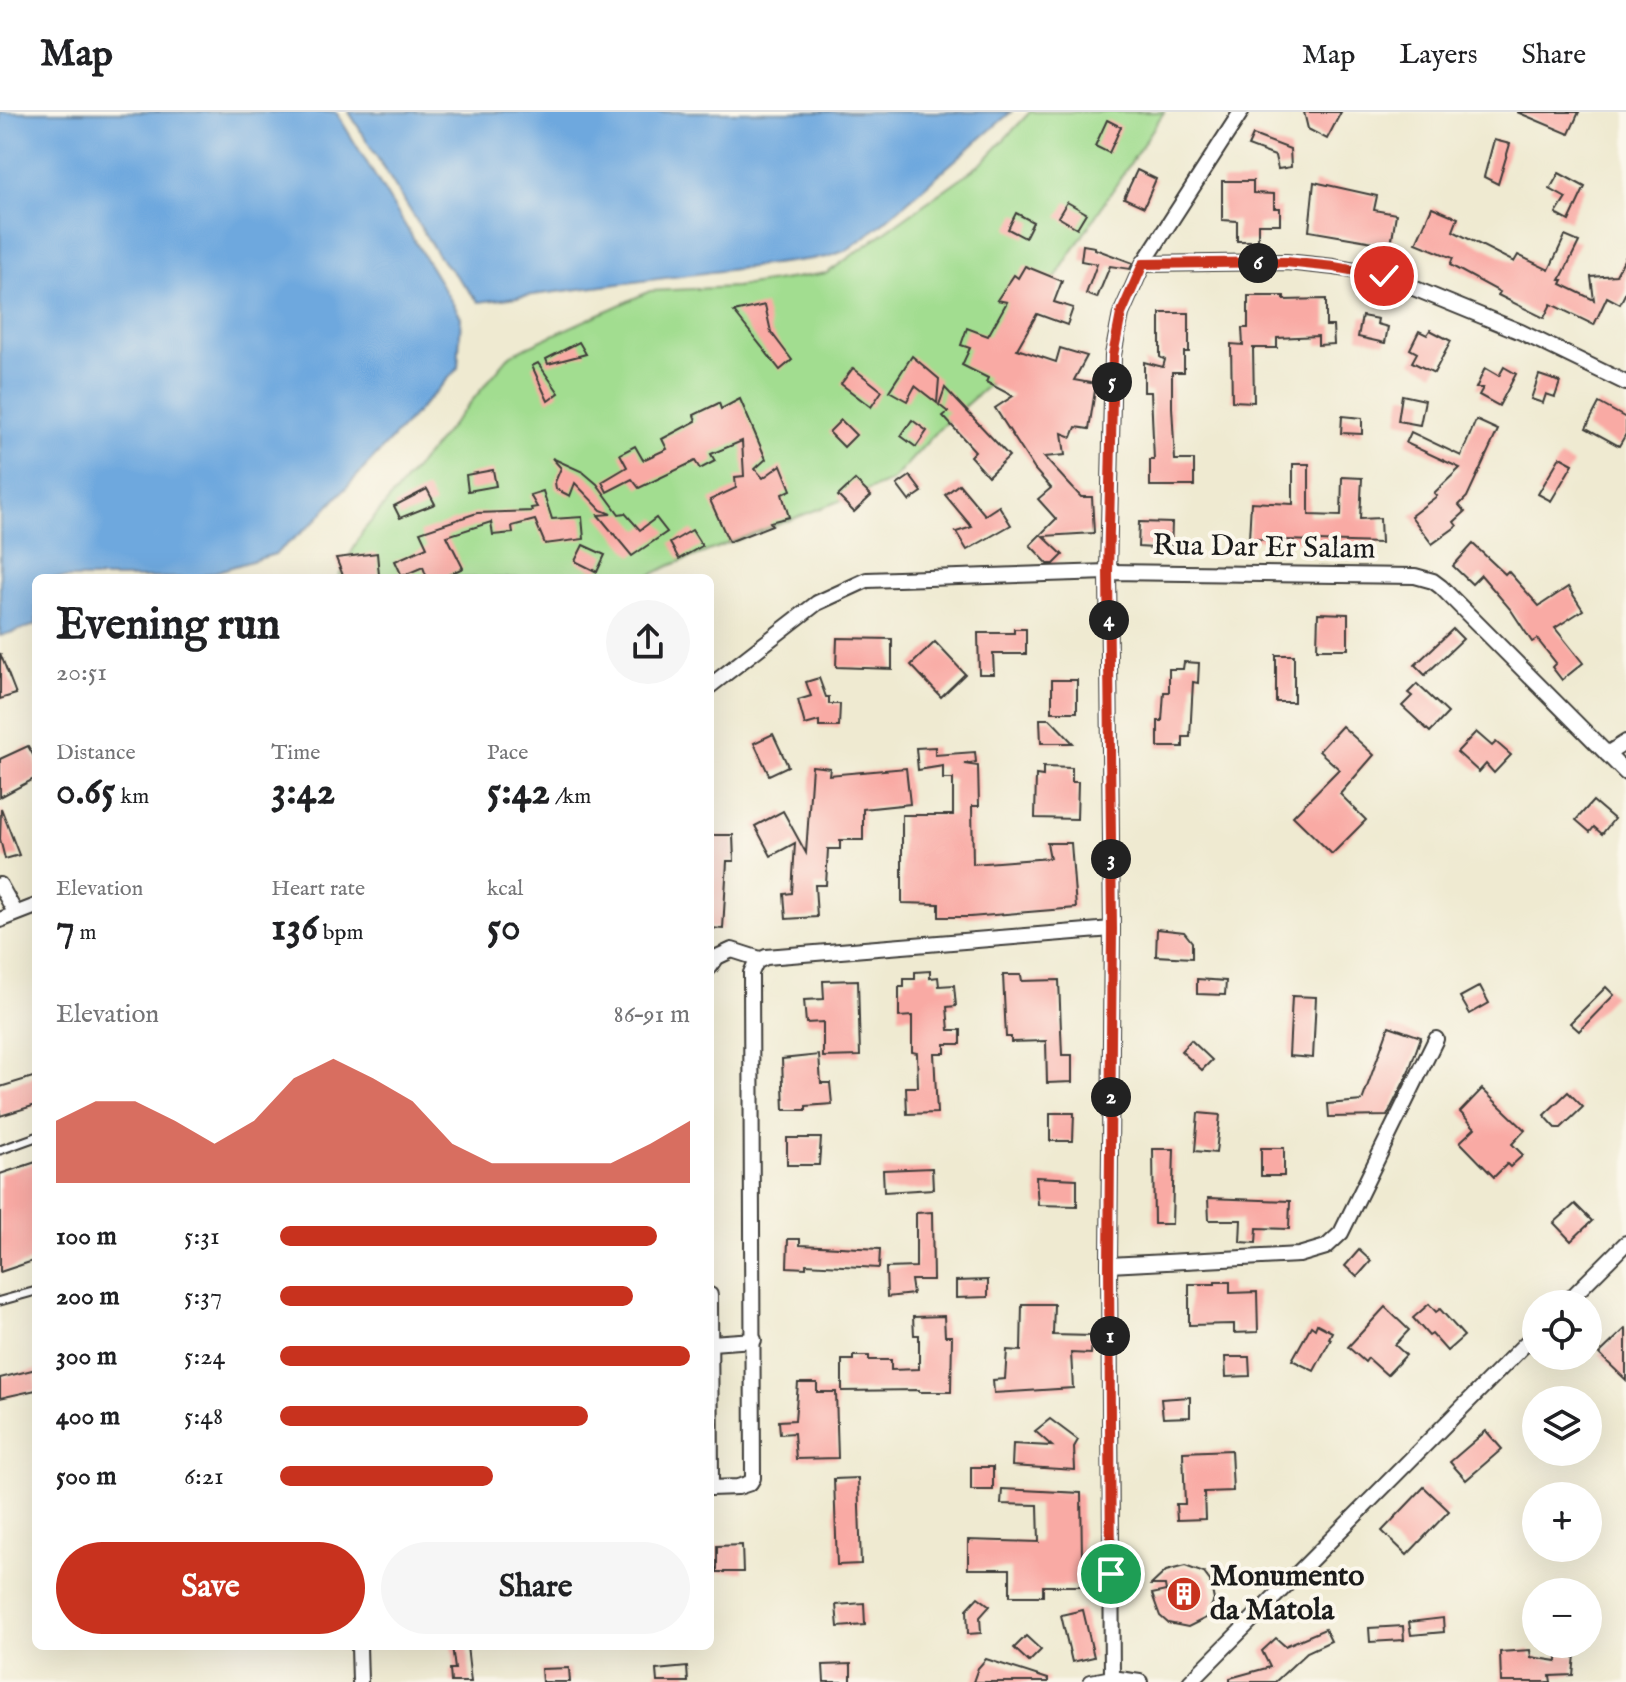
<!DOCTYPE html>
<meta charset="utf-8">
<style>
:root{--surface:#fff;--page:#f6f6f6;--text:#202124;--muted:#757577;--line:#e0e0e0;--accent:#c8321e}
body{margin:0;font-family:"IM FELL English",serif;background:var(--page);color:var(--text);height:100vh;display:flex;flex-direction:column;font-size:30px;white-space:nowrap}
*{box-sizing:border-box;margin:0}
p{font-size:26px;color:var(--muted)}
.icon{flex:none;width:44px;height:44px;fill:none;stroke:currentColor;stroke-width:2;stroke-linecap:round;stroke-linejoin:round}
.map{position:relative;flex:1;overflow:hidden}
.details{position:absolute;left:32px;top:462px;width:682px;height:1076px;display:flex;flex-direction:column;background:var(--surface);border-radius:12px;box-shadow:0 8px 32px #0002}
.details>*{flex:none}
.buttons{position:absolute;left:1522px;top:1178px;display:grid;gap:16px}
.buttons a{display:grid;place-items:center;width:80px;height:80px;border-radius:50%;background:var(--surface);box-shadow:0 8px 32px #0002;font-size:40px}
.pin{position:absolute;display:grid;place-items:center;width:68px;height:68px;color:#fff;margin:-34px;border:4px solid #fff;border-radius:50%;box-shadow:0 2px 8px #0007}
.km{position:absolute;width:40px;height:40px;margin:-20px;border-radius:50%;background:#222;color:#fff;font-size:22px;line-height:40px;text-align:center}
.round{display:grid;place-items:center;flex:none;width:84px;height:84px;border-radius:42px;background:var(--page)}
.summary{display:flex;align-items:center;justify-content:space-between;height:136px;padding:0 24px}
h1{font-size:44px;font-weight:700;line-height:60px}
.stats{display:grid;grid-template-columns:repeat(3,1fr);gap:12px;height:136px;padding:8px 24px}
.stats div{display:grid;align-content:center}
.stats b{font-size:40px;font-weight:700}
.stats small{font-size:22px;font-weight:400}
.stats p{font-size:22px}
.chart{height:224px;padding:16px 24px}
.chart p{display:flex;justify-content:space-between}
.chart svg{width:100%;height:144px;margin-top:8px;fill:var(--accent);opacity:.7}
.button{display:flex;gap:16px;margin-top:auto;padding:16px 24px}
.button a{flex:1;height:92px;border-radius:48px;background:var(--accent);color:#fff;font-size:32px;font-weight:700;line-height:92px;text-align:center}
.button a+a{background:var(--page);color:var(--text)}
ul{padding:0 24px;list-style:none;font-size:26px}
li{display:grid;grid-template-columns:128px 96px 1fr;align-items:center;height:60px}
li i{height:20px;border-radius:10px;background:var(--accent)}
header{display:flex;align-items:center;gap:48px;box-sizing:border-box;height:112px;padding:0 40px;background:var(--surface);border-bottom:2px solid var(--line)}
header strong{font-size:38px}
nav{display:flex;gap:44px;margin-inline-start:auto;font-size:28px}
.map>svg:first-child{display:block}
.green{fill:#a2dd90;stroke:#5f7c56;stroke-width:2}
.water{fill:#6ea8de;stroke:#45627d;stroke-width:2}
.building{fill:#f9aaa4}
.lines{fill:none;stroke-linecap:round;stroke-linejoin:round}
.lane-casing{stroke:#3c3b37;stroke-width:11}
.street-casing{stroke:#3c3b37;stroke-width:18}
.lane{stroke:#fff;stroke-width:7}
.street{stroke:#fff;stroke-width:14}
.route-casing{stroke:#fff;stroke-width:16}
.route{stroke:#c8321e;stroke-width:10}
.labels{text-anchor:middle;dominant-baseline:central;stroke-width:8;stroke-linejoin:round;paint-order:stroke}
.street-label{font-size:30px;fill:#1c1c1c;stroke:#fbf7ec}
.poi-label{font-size:30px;font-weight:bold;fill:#1c1c1c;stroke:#fbf7ec;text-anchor:start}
</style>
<header>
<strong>Map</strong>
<nav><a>Map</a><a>Layers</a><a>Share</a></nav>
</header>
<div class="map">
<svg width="1626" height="1570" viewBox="0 0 1626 1570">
<rect width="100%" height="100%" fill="#fbf7ec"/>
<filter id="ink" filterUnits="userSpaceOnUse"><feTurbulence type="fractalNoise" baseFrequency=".0125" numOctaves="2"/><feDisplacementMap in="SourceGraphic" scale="16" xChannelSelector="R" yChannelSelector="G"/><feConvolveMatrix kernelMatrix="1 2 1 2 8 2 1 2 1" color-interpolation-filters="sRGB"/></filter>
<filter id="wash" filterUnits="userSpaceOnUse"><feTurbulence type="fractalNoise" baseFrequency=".006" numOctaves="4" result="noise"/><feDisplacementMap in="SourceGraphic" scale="32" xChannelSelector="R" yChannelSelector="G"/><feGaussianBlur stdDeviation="1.8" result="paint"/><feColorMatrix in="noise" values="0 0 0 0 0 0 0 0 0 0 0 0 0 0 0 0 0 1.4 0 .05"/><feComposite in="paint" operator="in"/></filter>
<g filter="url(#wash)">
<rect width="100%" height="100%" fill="#efead1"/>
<polygon class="green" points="1030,0 1164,0 1064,152 994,268 941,315 892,369 669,454 645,466 338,466 363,419 511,242 650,179 735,175 827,161 982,51"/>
<g class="water">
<polygon points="0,0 336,0 461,205 458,256 314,410 275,442 195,466 36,466 36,513 0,524"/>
<polygon points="349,0 1011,0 879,114 847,138 828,145 479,190 439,145"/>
</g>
<g id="blocks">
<g class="building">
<polygon points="1304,0 1341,0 1327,27 1308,17"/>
<polygon points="1517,0 1579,0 1569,22"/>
<polygon points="1107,8 1121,15 1109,41 1095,34"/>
<polygon points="1253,23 1290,37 1291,55 1278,57 1275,44 1248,34"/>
<polygon points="1494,28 1510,32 1498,72 1484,65"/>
<polygon points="1137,58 1156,67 1144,95 1124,86"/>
<polygon points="1559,61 1585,75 1569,109 1556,102 1566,86 1550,77"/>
<polygon points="1222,69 1253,69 1253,81 1274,82 1274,96 1280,96 1280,112 1258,112 1258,129 1237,129 1237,109 1222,108"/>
<polygon points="1314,70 1377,84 1374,98 1396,102 1391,133 1309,119"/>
<polygon points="1067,90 1086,101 1077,116 1058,105"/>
<polygon points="1432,95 1458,106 1453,119 1514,150 1518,143 1549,158 1565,124 1579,130 1560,168 1563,168 1561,172 1594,188 1591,165 1616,163 1626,144 1626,180 1620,192 1607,185 1594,213 1551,192 1544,206 1498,183 1500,180 1450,153 1453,146 1416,131"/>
<polygon points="1016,101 1033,110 1025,126 1008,117"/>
<polygon points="1083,133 1095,135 1095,137 1133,151 1130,157 1110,154 1097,186 1086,182 1097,152 1081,149"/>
<polygon points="1025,154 1062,169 1054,190 1073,196 1067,213 1037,202 1017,237 1056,250 1060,236 1087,244 1074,268 1096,272 1089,317 1076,315 1072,325 1062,321 1065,343 1044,345 1081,385 1092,385 1094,421 1043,424 1063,443 1054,452 1048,452 1030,433 1056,407 1038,387 1051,376 1035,358 995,296 1013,284 986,270 988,266 962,253 970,236 961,233 967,216 988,224 1007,190 997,188 1014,163 1018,166"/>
<polygon points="1248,184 1284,184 1284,188 1326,187 1326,214 1333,214 1334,232 1318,233 1318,224 1277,226 1277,236 1253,236 1254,290 1232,289 1231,232 1243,233 1242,216 1248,216"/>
<polygon points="765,193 771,220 792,248 780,258 734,200"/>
<polygon points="1160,201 1189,201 1189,240 1184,240 1184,260 1172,260 1172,295 1175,348 1194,348 1194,374 1150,374 1150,348 1154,348 1151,280 1144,280 1144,250 1163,255 1165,248 1160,245"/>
<polygon points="1362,204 1378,207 1377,212 1388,215 1385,231 1358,225"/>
<polygon points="1430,218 1451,229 1434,261 1412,250 1417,241 1410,237 1419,219 1427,223"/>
<polygon points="579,230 586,242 548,252 546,247"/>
<polygon points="912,244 939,267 937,291 915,274 907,289 889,279"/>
<polygon points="538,251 559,281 548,289 532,254"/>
<polygon points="1504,255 1516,262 1499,294 1479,283 1483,276 1476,276 1485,256 1499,264"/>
<polygon points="853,256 882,279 871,295 841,272"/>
<polygon points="1539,263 1560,270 1555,285 1546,282 1543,291 1531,287"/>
<polygon points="945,276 1009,344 988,364 970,344 975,339 943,304 948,300 939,293"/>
<polygon points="1402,283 1425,288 1420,313 1398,309"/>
<polygon points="740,287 766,347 755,357 763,366 781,353 791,378 782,382 789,405 770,410 772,413 729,430 710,388 736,376 735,365 744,364 742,329 711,342 715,349 700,357 695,349 639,376 632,367 607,380 602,370 627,355 620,342 635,334 643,348 667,337 662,327 696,309 694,303 719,291 721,297"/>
<polygon points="1599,291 1626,306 1626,322 1619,334 1586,316"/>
<polygon points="1342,304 1362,306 1362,322 1341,321"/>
<polygon points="841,308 856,323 844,335 829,320"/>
<polygon points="912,308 927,319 916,335 901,324"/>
<polygon points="1476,308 1498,318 1467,385 1459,393 1465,400 1454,410 1457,414 1432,432 1411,404 1437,384 1434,381 1460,356 1406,331 1411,320 1461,344"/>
<polygon points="1560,345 1573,352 1551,389 1538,382"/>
<polygon points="552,346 583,360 597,372 619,402 625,401 640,418 656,406 667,420 632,444 598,403 611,402 601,398 575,371 570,384 556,377 555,370 561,356"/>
<polygon points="1293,352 1309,352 1309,403 1341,404 1342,365 1362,366 1360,407 1380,406 1381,431 1249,427 1251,390 1293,392"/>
<polygon points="493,358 496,374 468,379 466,363"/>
<polygon points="910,364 922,380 909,389 897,373"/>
<polygon points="855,368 871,384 854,400 838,384"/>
<polygon points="959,372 985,403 999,394 1011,413 967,438 956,420 972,415 945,383"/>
<polygon points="427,377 435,392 400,406 394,394"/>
<polygon points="543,379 552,407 582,405 584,427 545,432 535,408 512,414 513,421 493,423 491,410 447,424 463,456 442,466 427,466 423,455 402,464 395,449 427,435 420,420 477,401 532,399 531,396 537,395 530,383"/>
<polygon points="1139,410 1172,411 1171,437 1138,435"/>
<polygon points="692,418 702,434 679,447 670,431"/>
<polygon points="1473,432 1505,462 1508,459 1539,494 1568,475 1583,498 1555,516 1583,551 1562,568 1552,555 1556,551 1537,527 1532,530 1511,498 1481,463 1472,472 1453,454"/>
<polygon points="583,433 605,443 597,460 575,449"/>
<polygon points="377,441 379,463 373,466 344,466 336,446"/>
<polygon points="1318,501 1348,502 1348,537 1317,537"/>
<polygon points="1014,517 1026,517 1026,542 993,542 994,562 979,562 978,521 1014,521"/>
<polygon points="1453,517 1463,527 1425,563 1415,553"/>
<polygon points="837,526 892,527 892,557 836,555"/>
<polygon points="935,530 965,562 941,585 911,553"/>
<polygon points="0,541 16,582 0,587"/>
<rect x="1276" y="543" width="18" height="47"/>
<polygon points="1184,550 1199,551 1198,571 1193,570 1190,625 1183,625 1183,635 1158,635 1158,609 1162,609 1164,580 1169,580 1169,557 1183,557"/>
<polygon points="819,566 826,585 829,585 829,592 840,592 839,615 819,615 819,609 805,613 798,588 811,584 806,570"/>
<rect x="1052" y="568" width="25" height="32"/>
<polygon points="1417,572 1448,601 1430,620 1402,594 1412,584 1408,581"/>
<polygon points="1040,607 1050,607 1073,631 1041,631"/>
<polygon points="1342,614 1374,643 1340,682 1366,708 1332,742 1293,704 1339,657 1319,639"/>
<polygon points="1476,620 1492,634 1496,630 1511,643 1494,661 1486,652 1479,660 1457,640"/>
<polygon points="773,622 788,654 769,663 754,631"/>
<polygon points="28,634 36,648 36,666 0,685 0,647"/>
<polygon points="935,635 935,643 975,640 976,650 964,652 978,654 979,694 972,694 973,752 1050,746 1047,731 1071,731 1076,796 970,805 939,805 939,792 902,791 902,703 953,703 953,667 943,667 943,654 918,658 916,636"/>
<polygon points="812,654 830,656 829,663 906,656 910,692 863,697 863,728 840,728 840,737 828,737 826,773 815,773 817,805 786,807 784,782 792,781 795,731 771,744 755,714 783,699 806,741"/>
<polygon points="1043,655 1072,656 1072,670 1078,670 1077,707 1035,706 1036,663 1043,664"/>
<polygon points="1593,689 1614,707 1602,722 1594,715 1590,720 1576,708"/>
<polygon points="1,696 19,743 5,747 0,727"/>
<polygon points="710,723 733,723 734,749 727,749 723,817 710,816"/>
<polygon points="1157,817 1184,820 1192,830 1192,846 1156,844"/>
<polygon points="930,859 930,866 938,865 939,874 954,873 956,894 947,895 949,918 961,918 961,932 945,932 945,941 934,941 937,1001 907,1002 906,975 918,975 917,941 912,940 912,904 899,905 899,875 904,875 904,867 915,867 915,860"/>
<polygon points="1003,863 1021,863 1022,869 1059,868 1062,943 1072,943 1072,970 1047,971 1046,929 1011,930 1011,925 1006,925"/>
<polygon points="1197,867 1226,869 1225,883 1197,882"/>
<polygon points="858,868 860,944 823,945 823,910 806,911 804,888 824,887 823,869"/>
<polygon points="1480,874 1489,891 1470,902 1460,885"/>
<polygon points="1606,875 1614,883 1579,919 1570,911"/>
<polygon points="1292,884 1316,885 1313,946 1289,944"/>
<polygon points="1389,914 1421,925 1407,964 1387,1004 1329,1005 1328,992 1362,989"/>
<polygon points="1191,928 1212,948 1202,958 1181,939"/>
<polygon points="819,943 821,971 830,971 832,992 806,994 806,998 784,998 782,947"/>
<polygon points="36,964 36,993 0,1004 0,975"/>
<polygon points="1482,977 1525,1018 1512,1032 1523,1043 1510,1055 1507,1052 1494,1065 1460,1030 1475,1016 1460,1000"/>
<polygon points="1568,980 1583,995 1561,1016 1556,1016 1544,1003"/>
<polygon points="1050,1001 1074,1001 1073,1029 1050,1029"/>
<polygon points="1198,1001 1220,1003 1216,1041 1195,1039"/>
<polygon points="787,1026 821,1026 819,1053 787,1053"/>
<rect x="1261" y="1036" width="23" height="28"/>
<polygon points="1153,1037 1174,1037 1172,1112 1154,1112"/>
<polygon points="36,1050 36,1148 0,1160 0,1062"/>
<polygon points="932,1056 933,1077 884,1080 883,1058"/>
<polygon points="1036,1065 1077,1067 1077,1094 1038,1093"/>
<polygon points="1208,1086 1290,1089 1289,1117 1257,1116 1256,1131 1240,1130 1241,1108 1209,1108"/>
<polygon points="1575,1092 1592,1109 1571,1129 1554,1111"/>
<polygon points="932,1100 933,1168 911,1168 913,1182 887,1185 886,1156 916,1155 916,1101"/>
<polygon points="788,1127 800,1127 800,1133 880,1137 879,1156 806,1152 806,1156 787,1155"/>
<polygon points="1359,1138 1371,1149 1357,1165 1345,1154"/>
<polygon points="988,1168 988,1185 956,1186 956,1169"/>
<polygon points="1215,1170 1230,1170 1230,1181 1257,1180 1258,1220 1234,1221 1234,1212 1189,1213 1189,1172 1215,1172"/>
<polygon points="1022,1192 1054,1192 1053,1223 1092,1224 1091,1242 1071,1241 1073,1276 994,1281 993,1268 1005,1267 1007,1238 1021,1239"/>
<polygon points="1429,1192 1436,1200 1440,1197 1464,1224 1447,1239 1432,1222 1429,1224 1413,1206"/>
<polygon points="1385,1195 1409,1218 1395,1233 1406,1243 1387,1263 1368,1246 1365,1250 1348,1235"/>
<polygon points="944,1204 945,1224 952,1224 951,1280 919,1280 919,1278 842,1279 842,1248 853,1248 853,1244 869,1244 869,1248 891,1248 891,1258 919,1257 919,1223 914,1223 913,1205"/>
<polygon points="1317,1212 1332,1220 1329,1226 1331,1227 1314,1259 1292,1248 1311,1214 1315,1217"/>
<polygon points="1626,1216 1626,1268 1599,1242"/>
<polygon points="1225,1245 1249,1245 1250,1264 1226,1265"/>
<polygon points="36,1257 36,1278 0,1286 0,1266"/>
<polygon points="798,1271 817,1271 817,1280 836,1280 838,1346 796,1347 794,1321 780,1322 779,1309 795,1308"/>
<polygon points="1190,1285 1190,1305 1163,1306 1161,1287"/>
<polygon points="1050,1307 1078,1328 1074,1335 1075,1358 1012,1354 1013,1332 1052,1334 1035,1319"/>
<polygon points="1486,1319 1502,1337 1466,1368 1450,1350"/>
<polygon points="1231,1338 1233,1379 1204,1380 1205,1407 1177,1408 1176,1392 1185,1392 1183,1340"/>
<rect x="971" y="1355" width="22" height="23"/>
<polygon points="858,1366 861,1452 837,1453 834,1367"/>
<polygon points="1424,1375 1449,1399 1407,1443 1382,1419"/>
<polygon points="1002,1377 1081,1381 1082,1445 1087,1445 1087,1474 1043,1474 1043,1484 1010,1484 1010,1457 968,1457 968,1428 1039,1430 1038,1393 1001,1392"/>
<polygon points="742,1433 743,1460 717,1460 717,1434"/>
<polygon points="1185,1454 1204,1461 1210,1469 1214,1488 1206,1506 1188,1515 1168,1511 1160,1504 1152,1482 1166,1479 1165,1473 1151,1473 1166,1459"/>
<polygon points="978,1485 990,1494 980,1505 981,1521 968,1522 967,1497"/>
<polygon points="864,1491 865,1513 838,1515 836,1493"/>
<polygon points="1083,1498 1094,1545 1072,1550 1061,1503"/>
<polygon points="1443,1506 1444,1520 1411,1523 1409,1510"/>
<polygon points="1403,1514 1404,1528 1370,1530 1369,1516"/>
<polygon points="1325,1517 1331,1529 1307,1540 1275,1570 1230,1570 1230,1566 1270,1555 1262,1539 1276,1526 1285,1534"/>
<polygon points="1026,1524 1041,1538 1029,1550 1014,1536"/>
<polygon points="452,1534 467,1534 471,1570 451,1570 450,1557 455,1557"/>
<polygon points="1530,1538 1531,1545 1557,1549 1557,1543 1575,1543 1573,1563 1550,1564 1551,1570 1501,1570 1500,1540"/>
<polygon points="986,1547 1048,1567 1048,1570 973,1570 978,1556"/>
<polygon points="851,1552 851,1570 824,1570 823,1553"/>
<polygon points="687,1555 688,1570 657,1570 656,1558"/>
<polygon points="569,1556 570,1570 542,1570 541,1557"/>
</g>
</g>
</g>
<g filter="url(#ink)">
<use href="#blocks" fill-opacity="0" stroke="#3c3b37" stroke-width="2"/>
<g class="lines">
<g class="lane-casing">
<g id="lane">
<polyline points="0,1038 36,1025"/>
<polyline points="0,1189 36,1179"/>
</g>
</g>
<g class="street-casing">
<g id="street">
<polyline points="1143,152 1286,150 1334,155 1384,164 1521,220 1626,271"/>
<polyline points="710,574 817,491 867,468 1108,460 1415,464 1433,469 1441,475 1626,661"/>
<polyline points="1607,642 1626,630"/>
<polyline points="0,773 15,800"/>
<polyline points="0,808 36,794"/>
<polyline points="710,855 717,845 732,838 760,847"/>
<polyline points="1109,1153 1299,1143 1326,1135 1341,1121 1436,927"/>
<polyline points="710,1183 711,1376"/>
<polyline points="1565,1192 1626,1131"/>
<polyline points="711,1231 754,1228"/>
<polyline points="710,1376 738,1375 750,1371 753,1366 751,861 756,850 766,845 1112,817"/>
<polyline points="359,1534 360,1570"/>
<polyline points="1112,1566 1109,1153 1112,817 1108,460 1113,243 1121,202 1143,152 1241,0"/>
<polyline points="1091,1570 1112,1566 1140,1570"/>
<polyline points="1190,1570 1536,1221"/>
</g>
</g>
<use href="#lane" class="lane"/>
<use href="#street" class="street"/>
</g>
</g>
<g class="lines" filter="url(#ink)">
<g class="route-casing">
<polyline id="route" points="1111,1462 1109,1153 1112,817 1108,460 1113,243 1121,202 1143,152 1286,150 1334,155 1384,164"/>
</g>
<use href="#route" class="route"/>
</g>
<defs>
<g id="building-disc" transform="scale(1.8)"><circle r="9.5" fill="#c8321e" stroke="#fbf7ec"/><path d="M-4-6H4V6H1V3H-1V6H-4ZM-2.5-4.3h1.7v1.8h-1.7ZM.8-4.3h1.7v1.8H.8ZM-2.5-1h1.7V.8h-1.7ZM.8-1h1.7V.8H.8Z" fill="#fff"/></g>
</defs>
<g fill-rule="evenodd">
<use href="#building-disc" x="1184" y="1482"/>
</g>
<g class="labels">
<g class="street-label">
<text transform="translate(1264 436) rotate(1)">Rua Dar Er Salam</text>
</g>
<g class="poi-label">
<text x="1210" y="1465">Monumento<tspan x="1210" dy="34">da Matola</tspan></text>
</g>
</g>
</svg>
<div class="buttons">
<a><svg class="icon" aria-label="locate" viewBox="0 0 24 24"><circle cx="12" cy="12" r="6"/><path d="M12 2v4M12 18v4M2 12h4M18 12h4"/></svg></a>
<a><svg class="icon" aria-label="layers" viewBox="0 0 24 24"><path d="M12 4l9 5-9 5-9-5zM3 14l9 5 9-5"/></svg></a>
<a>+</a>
<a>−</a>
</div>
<div class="pin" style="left:1111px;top:1462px;background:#1e9e55"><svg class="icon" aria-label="arrive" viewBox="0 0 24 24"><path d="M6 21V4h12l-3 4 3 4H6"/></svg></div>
<div class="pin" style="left:1384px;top:164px;background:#d93025"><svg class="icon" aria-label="check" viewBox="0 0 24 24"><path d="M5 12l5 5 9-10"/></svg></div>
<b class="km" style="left:1110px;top:1224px">1</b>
<b class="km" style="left:1111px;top:985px">2</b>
<b class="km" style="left:1111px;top:747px">3</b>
<b class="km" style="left:1109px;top:508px">4</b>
<b class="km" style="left:1112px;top:270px">5</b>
<b class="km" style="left:1258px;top:151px">6</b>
<section class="details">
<div class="summary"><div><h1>Evening run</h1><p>20:51</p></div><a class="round"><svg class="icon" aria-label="share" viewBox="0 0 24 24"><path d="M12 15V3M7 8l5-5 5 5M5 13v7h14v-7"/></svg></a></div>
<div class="stats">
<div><p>Distance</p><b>0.65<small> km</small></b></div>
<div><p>Time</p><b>3:42</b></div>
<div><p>Pace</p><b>5:42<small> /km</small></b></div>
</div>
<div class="stats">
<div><p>Elevation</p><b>7<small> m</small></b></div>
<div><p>Heart rate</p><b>136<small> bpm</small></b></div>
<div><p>kcal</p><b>50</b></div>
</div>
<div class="chart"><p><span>Elevation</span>86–91 m</p>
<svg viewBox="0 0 160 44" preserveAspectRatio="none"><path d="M0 44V25L10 19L20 19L30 25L40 32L50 25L60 12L70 6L80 12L90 19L100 32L110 38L120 38L130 38L140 38L150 32L160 25V44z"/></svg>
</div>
<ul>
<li><b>100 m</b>5:31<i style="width:92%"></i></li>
<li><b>200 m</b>5:37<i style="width:86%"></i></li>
<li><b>300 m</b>5:24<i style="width:100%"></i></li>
<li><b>400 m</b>5:48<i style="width:75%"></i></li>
<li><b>500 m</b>6:21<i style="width:52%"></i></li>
</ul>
<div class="button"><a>Save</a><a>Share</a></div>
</section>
</div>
